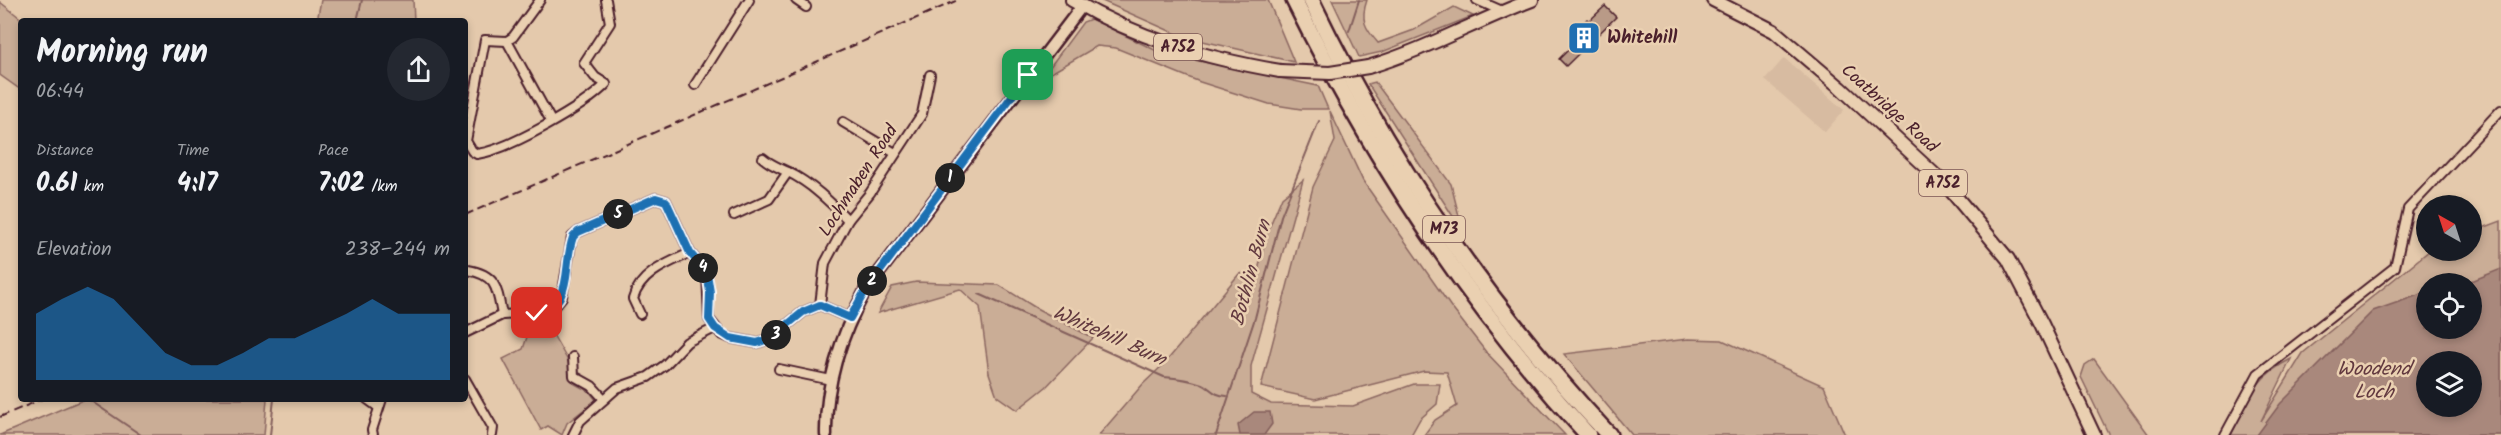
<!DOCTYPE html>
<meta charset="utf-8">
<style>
:root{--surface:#171b24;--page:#242831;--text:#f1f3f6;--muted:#9ea1a6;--accent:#1f6fb2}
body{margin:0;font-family:Kalam,sans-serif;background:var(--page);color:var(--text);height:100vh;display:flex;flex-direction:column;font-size:22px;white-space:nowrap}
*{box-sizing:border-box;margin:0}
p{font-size:20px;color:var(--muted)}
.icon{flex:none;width:33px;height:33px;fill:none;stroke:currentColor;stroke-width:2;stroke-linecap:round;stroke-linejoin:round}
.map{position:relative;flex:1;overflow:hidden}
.panel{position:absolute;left:18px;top:18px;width:450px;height:384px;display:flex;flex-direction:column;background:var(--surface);border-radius:6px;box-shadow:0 3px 9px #0003}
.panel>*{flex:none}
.needle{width:39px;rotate:321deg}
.controls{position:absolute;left:2416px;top:195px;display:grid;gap:12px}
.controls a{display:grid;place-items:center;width:66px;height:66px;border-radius:50%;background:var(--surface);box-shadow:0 3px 9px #0003;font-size:30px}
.pin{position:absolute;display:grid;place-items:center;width:51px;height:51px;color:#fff;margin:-26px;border-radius:12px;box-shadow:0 3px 9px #0006}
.km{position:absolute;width:30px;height:30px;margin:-15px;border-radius:50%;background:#222;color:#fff;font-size:16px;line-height:30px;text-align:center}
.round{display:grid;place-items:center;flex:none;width:63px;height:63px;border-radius:32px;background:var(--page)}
.headline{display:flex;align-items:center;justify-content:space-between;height:102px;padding:0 18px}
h1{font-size:33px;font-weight:800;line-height:45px}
.metrics{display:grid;grid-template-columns:repeat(3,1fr);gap:9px;height:102px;padding:6px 18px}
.metrics div{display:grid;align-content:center}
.metrics b{font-size:26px;font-weight:800}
.metrics small{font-size:16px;font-weight:400}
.metrics p{font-size:16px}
.chart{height:168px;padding:12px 18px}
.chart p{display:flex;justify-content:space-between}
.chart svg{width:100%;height:108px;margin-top:6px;fill:var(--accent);opacity:.7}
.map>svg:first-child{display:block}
.built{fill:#d7bba1}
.green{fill:#caad96;stroke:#8a6660;stroke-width:1.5;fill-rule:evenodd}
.water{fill:#a9887b;stroke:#835e5b;stroke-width:1.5;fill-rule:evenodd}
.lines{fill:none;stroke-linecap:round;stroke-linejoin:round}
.stream{stroke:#835e5b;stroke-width:2}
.building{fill:#b99a87;stroke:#4a1f2b;stroke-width:1.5}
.street-casing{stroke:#4a1f2b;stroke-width:12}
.secondary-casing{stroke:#4a1f2b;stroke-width:15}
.primary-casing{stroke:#4a1f2b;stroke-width:16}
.highway-casing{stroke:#4a1f2b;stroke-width:20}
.street{stroke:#ead0b1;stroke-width:8}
.secondary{stroke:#ead0b1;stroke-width:10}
.primary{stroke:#ead0b1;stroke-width:12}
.highway{stroke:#ead0b1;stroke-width:15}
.rail{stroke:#4a1f2b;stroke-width:2;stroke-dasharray:9 4.5;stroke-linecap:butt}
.primary-bridge-casing{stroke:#4a1f2b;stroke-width:16;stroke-linecap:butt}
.primary-bridge{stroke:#ead0b1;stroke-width:12}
.route-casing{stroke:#fff;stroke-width:12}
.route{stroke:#1f6fb2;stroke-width:8}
.labels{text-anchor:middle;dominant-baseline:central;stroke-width:5;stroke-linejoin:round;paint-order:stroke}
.shield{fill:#ead0b1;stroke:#7a5453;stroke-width:1.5}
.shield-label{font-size:16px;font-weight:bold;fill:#4a1f2b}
.poi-label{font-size:18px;font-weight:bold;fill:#4a1f2b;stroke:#ead0b1;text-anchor:start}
.street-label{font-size:18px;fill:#4a1f2b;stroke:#ead0b1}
.water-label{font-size:20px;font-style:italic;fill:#62393f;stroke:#ead0b1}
</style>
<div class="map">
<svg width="2501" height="435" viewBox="0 0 2501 435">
<rect width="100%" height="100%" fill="#e4c9ac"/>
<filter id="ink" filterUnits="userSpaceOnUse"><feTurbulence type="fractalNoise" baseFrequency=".0167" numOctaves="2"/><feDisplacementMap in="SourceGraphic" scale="12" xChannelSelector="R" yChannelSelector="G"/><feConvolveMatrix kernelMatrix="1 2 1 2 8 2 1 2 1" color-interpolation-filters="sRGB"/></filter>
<g filter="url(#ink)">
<polygon class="built" points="1784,58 1844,110 1825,132 1765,80"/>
<g class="green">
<polygon points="321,0 413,0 414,21 317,21"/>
<polygon points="1100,0 1268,0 1294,62 1181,36"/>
<path d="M1332,0H1367C1360,20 1365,28 1378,43L1414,30L1454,7L1473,16L1382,52L1359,57Z"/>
<polygon points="0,2 24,21 21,21 21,90 0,75"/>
<polygon points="1091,19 1161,53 1318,86 1328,109 1301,109 1269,104 1200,82 1116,48 1097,46 1041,79 1083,22"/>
<polygon points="1375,82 1451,184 1463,232 1368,84"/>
<polygon points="1330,111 1363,181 1451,307 1486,352 1565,435 1424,435 1435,420 1457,406 1447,372 1424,371 1315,399 1261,387 1313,187 1335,141"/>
<polygon points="1303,180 1251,366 1251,394 1271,404 1353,406 1414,384 1440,384 1437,404 1420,419 1411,435 1099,435 1143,384 1165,363 1239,274 1258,271 1266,235 1282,197"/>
<path d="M2501,221V435H2231C2249,398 2253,378 2291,359L2261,421L2303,353L2429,251L2472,250V232ZM2427,284H2472V328H2427ZM2427,362H2472V406H2427Z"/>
<polygon points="916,282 999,285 1036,308 1093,338 1046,387 1017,410 997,396 989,373 980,307 960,289 878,313 892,287"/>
<polygon points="547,324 568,361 575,384 590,392 596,400 567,423 562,435 548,426 541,430 503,359 523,349 527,337 527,326"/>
<polygon points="1688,339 1722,340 1824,386 1845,435 1632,435 1564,354"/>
<polygon points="2094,359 2149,435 2109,435 2081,377 2085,365"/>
<polygon points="85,399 267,399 264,435 0,435"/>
</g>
<g class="water">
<path d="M2501,269V435H2257L2280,404L2373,311L2427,292V328H2472V284L2458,283L2474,280ZM2427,362H2472V406H2427Z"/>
<polygon points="1254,412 1270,412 1272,424 1264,435 1240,435 1238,425"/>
</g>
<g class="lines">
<g class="stream">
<polyline points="357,21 362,0"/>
<polyline points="1349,31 1359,0"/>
<path d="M979,294L1164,377C1177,378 1190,380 1202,384C1213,389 1212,395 1227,396"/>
<polyline points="88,399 141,435"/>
<polyline points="270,435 274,399"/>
<polyline points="1216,435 1255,318 1281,216 1319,121"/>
</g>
</g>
<polygon class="building" points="1605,6 1616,17 1566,66 1559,59 1574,44 1570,40 1581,29 1579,27 1587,19 1589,21"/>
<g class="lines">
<g class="street-casing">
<g id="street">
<path d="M540,0L513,37L507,41L485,40L466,141L472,151L477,154C508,150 584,107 606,84L595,77L584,63L610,23L606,0"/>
<polyline points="796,0 806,7"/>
<polyline points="1477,0 1502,11"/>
<polyline points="507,41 551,121"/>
<polyline points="695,85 749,0"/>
<polyline points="843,122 895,153"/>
<path d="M763,158C771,165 778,167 788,172C811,183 830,202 848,220"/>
<polyline points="734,215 769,199 788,172"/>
<path d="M468,270C497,275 497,289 502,315"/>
<polyline points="820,305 825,263 848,220 870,193 922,114 930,75"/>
<path d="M640,314L633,299C640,273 668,263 690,253"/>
<polyline points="465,333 502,315 537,313 551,310 562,297 572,237 578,232 656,198 666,201 690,253 707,273 709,319 721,334 730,338 757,343 771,338 803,312 820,305 850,318"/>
<polyline points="573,357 574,376 592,386 604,399"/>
<polyline points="779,369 831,380"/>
<polyline points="465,379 493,428 492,435"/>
<polyline points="367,399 378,407"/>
<polyline points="373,435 372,430 382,399"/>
<polyline points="573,435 580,421 617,388 648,377 665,365 687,342 715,328"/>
<polyline points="2225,435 2258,374 2395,267 2408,209 2501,110"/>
</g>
</g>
<g class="secondary-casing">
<path id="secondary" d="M826,435C825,384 841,335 865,291L1082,6"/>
</g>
<g class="primary-casing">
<g id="primary">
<path d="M1072,0C1138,39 1205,58 1280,71"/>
<polyline points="1713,0 1774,31 1841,88 1947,186 2008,259 2042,324 2094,435"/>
<path d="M1368,67C1425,50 1476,21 1532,0"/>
</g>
</g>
<g class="highway-casing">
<g id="highway">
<path d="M1294,0C1372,158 1468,305 1588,435"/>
<path d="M1311,0C1388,160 1488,306 1609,435"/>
</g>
</g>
<use href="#street" class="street"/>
<use href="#secondary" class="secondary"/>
<use href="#primary" class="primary"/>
<use href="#highway" class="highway"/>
<g class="rail">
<polyline points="465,215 958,0"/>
<polyline points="0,417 42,399"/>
</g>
<g class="primary-bridge-casing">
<polyline id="primary-bridge" points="1280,71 1330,73 1368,67"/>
</g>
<use href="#primary-bridge" class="primary-bridge"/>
</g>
</g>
<g class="lines" filter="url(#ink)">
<g class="route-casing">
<path id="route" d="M537,313C575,303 562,268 573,237L578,232L656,198L666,201L690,253L707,273L710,292L709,319L715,328L730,338L757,343L771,338L803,312L820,305L850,318L865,291L1028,75"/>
</g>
<use href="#route" class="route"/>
</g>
<defs>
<g id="building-square" transform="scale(1.725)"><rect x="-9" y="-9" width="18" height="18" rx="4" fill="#1f6fb2" stroke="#ead0b1"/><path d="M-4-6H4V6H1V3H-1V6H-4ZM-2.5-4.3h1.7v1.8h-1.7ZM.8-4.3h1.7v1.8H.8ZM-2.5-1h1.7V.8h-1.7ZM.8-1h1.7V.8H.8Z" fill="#fff"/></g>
</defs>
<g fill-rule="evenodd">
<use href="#building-square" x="1584" y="38"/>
</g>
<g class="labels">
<g class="shield">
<rect x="1154" y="34" width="48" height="26" rx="4.5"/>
<rect x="1919" y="170" width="48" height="26" rx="4.5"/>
<rect x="1423" y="216" width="42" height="26" rx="4.5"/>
</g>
<g class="shield-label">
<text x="1178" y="47">A752</text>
<text x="1943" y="183">A752</text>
<text x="1444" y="229">M73</text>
</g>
<g class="poi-label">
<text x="1607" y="38">Whitehill</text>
</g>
<g class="street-label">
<text transform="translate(1889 109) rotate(42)">Coatbridge Road</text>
<text transform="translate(859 181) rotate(-57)">Lochmaben Road</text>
</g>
<g class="water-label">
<text transform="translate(1252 273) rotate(-75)">Bothlin Burn</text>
<text transform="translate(1109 337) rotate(24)">Whitehill Burn</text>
<text x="2374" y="370">Woodend<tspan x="2374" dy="23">Loch</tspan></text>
</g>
</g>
</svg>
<div class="controls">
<a><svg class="needle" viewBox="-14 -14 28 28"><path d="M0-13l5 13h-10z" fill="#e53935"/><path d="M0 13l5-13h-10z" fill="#9ea1a6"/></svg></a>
<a><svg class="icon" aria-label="locate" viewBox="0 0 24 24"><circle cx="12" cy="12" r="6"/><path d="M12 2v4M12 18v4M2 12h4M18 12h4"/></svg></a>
<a><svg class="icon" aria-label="layers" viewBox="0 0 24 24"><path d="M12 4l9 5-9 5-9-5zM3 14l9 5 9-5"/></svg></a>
</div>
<div class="pin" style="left:1028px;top:75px;background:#1e9e55"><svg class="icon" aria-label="arrive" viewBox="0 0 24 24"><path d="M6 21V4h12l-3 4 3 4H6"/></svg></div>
<div class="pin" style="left:537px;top:313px;background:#d93025"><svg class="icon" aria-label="check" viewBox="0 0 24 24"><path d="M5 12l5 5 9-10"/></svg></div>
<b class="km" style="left:950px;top:178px">1</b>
<b class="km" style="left:872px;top:281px">2</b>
<b class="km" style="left:776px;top:335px">3</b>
<b class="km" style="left:703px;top:268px">4</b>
<b class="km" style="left:618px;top:214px">5</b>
<section class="panel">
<div class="headline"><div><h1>Morning run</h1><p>06:44</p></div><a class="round"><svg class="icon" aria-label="share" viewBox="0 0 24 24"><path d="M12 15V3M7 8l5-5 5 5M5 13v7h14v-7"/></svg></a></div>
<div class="metrics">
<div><p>Distance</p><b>0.61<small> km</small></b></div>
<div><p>Time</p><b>4:17</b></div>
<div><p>Pace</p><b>7:02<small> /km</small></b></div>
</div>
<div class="chart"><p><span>Elevation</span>238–244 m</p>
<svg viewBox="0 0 160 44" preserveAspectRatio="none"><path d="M0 44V17L10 11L20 6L30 11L40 22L50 33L60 38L70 38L80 33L90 27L100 27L110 22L120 17L130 11L140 17L150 17L160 17V44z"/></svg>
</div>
</section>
</div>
